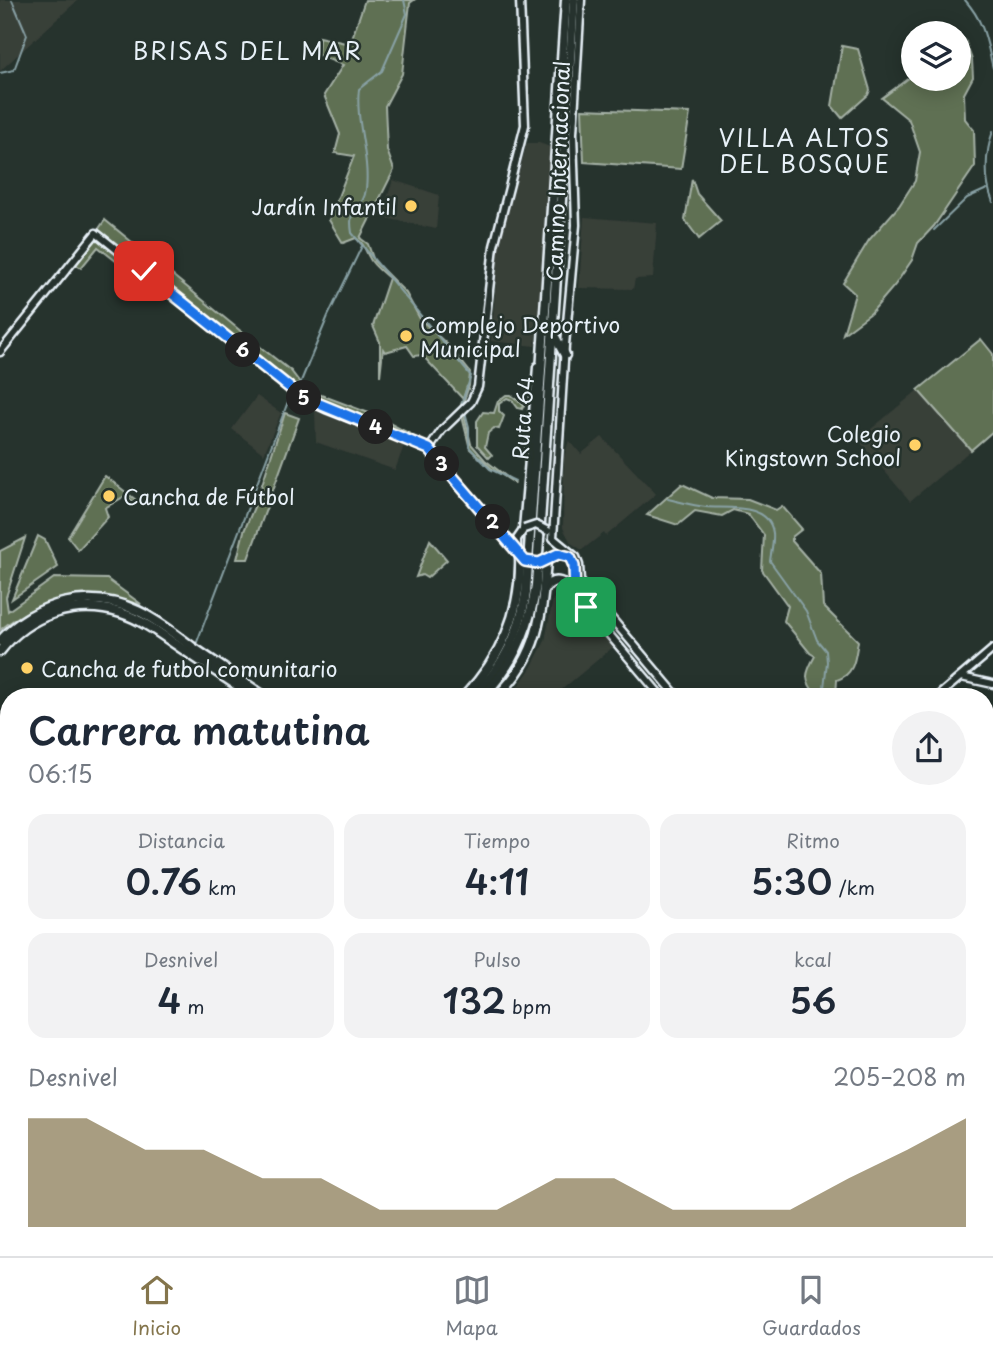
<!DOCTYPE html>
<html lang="es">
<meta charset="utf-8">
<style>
:root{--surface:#fff;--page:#f2f2f3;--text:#1f2937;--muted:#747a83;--line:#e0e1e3;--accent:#84754c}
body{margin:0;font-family:"Playpen Sans",sans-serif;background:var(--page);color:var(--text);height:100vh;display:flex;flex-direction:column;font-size:26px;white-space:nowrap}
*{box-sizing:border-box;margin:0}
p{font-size:23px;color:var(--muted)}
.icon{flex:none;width:38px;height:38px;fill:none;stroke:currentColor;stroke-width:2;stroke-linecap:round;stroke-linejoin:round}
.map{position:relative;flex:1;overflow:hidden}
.panel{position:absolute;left:0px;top:688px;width:994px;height:569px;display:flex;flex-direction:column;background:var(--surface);border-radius:28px 28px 0 0;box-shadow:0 4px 18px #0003}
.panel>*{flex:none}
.tools{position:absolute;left:901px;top:21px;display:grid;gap:14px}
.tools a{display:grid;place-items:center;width:70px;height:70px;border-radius:50%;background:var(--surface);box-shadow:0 4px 18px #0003;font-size:35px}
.pin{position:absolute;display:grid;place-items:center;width:60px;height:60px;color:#fff;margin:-30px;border-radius:14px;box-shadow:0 4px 10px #0006}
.km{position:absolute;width:35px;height:35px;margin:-18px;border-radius:50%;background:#222;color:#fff;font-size:19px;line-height:35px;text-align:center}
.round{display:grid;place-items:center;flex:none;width:74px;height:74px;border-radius:37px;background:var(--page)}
.summary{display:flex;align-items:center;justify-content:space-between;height:119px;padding:0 28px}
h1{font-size:38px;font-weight:600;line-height:52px}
.metrics{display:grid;grid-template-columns:repeat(3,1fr);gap:10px;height:119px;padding:7px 28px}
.metrics div{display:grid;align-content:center;border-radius:18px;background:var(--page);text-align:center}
.metrics b{font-size:35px;font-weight:600}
.metrics small{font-size:19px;font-weight:400}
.metrics p{font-size:19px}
.chart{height:196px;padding:14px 28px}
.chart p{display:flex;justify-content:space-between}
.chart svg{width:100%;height:126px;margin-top:7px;fill:var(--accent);opacity:.7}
.menu{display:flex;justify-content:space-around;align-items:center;height:98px;border-top:2px solid var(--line);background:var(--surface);font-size:19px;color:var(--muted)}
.menu a{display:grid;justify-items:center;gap:4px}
.menu .selected{color:var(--accent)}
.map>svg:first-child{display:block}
.built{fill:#393f39}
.green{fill:#5f7052;stroke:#a4b0a5;stroke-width:2}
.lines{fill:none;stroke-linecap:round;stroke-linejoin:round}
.stream{stroke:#88a1a5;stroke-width:2}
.secondary-casing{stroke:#e8f1f8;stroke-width:11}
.highway-casing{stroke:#e8f1f8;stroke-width:13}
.secondary{stroke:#26332d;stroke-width:6}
.highway{stroke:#26332d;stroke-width:8}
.secondary-bridge-casing{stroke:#e8f1f8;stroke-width:11;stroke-linecap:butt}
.secondary-bridge{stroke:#26332d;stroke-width:6}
.route-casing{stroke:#fff;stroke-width:14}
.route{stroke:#1a73e8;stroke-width:9}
.poi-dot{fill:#ffd166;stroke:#26332d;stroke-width:2.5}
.labels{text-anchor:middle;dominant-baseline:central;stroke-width:5;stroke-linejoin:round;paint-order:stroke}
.street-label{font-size:21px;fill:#e8f1f8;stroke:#26332d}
.poi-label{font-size:21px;fill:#e8f1f8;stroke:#26332d;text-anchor:start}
.neighbourhood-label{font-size:23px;letter-spacing:2px;fill:#e8f1f8;stroke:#26332d}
</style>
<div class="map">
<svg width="993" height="1256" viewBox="0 0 993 1256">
<rect width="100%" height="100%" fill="#26332d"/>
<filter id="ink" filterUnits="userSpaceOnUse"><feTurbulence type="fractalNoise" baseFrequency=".0143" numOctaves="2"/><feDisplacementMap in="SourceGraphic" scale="14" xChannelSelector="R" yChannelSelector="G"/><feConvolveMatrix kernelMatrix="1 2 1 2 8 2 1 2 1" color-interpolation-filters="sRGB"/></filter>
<g filter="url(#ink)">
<g class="built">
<polygon points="0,0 78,0 0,71"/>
<polygon points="527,143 539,143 553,148 544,277 535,346 491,341 499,245"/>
<polygon points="393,180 439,195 436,229 381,217"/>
<polygon points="584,217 657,223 653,278 635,279 633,289 579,288"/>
<polygon points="918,390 971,450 910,501 858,440"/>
<polygon points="257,396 281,413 264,454 232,429"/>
<polygon points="318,408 405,443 395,470 316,442 315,410"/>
<polygon points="602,437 656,494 606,536 604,533 582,550 571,543 563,528 564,457 569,440 581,454"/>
<polygon points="563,590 613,647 554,696 511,696 531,668 545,641 553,599"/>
</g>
<g class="green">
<path d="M365,0H414L410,3L402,74L385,106L387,150L394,170L360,238L368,244L374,261L406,293L420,319L451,348L466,367L470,372L469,386L462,406L471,444L485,460L516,484L491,468L470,449L460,408L467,386L463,399L422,355L414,356L407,346L385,352L383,349L380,376V342L373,326L389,278C382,272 372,265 369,257C364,248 365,245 356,238L343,243L329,220L354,156L335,153L340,134L324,95L343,65L318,55L319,37L350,44Z"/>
<polygon points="959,38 965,40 972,60 973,77 964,94 965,119 974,130 975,166 934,226 918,243 912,260 895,285 871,313 843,334 855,294 843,283 869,240 899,206 915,181 920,152 909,120 882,98 913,75 914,79 959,79"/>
<polygon points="842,46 858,49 870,90 868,95 842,118 832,106"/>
<polygon points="582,109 690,113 681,169 584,162"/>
<polygon points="692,179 697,194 721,221 699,239 685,220"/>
<polygon points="105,220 248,337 244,348 100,233 98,230"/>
<polygon points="96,237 139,271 135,276 98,247 81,268 75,264"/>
<polygon points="981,339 993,354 993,431 971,450 918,390"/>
<polygon points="254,342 291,371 301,384 315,391 312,397 298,389 251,349"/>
<polygon points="321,395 374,415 412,435 411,439 319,400"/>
<polygon points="506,395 511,395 524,405 522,409 518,408 512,400 507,398 499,404 499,411 504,416 499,429 494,428 488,433 485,447 492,455 489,458 477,445 477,421 483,412 494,413 498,401"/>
<polygon points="285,413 299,418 248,559 237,559 244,531 257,500"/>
<polygon points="105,476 136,500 134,503 125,496 105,508 108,517 78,550 68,537"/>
<path d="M682,484L712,498L748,499L776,510L782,506L802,529L792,537V541L821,574L823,606L858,641C855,658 855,674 837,680L836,696H817C803,679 805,674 815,656L810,653L784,621L788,606L762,570L764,535L748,514L733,510L722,516L695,511L678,525L647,515Z"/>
<polygon points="38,536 45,540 58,567 12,599"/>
<path d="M25,538L6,597L8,611L54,578L107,579L141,604C85,595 46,592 0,630V551Z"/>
<polygon points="430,540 447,560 427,578 422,575 416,577"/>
</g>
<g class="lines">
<g class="stream">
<path d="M404,0L407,14L382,71L359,89C355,122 370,156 366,189C363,213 347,201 352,233L471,376L462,402L463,407"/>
<path d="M965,0C985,23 986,40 993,68"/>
<polyline points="0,73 14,70 27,35 12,0"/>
<path d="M993,131C985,153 984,181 993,202"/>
<polyline points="934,230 967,198 987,189"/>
<polyline points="297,391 328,316 362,246"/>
<polyline points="465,412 469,427 469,447 490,469 515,481"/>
<path d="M668,499C681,502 694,506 706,507C727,509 769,502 773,533C774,542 771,552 770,561L806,611L817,640L826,651L827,662L823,696"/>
<polyline points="197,642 289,399 293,395"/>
<polyline points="985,1050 993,1059"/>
</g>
<g class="secondary-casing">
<g id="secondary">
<polyline points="581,0 573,133 576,225 565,345 553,538 576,557 579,565 580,581 677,696"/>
<polyline points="0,352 96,233 300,396 326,409 429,449 518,552"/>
<polyline points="429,449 442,430 471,402 478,387 494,246 525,125 520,0"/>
<polyline points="517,551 517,539 524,529"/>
<polyline points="549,558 561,553 571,559 574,566 575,594 661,696"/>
<polyline points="961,677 993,684"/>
<polyline points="938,696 993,649"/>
<polyline points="0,888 9,892"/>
<polyline points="283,1248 290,1256"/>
<polyline points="806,1248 812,1256"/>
</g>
</g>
<g class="highway-casing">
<g id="highway">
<polyline points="555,337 565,355"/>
<polyline points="524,529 538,367"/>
<path d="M544,589C555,575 566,583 575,594"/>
<path d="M0,641C36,602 89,588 138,611C157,620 175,634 192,647C216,663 240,680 264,696"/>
<path d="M0,651C29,614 76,599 121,613C143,620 162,635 181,648C205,664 229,680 253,696"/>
<path d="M465,696C502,657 522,612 520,556"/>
<path d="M473,696C503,668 520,634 526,593L566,0"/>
<path d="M483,696C513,666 530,627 536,585L574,0"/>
<path d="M497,696C539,656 542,615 546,560"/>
</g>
</g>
<use href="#secondary" class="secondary"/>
<use href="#highway" class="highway"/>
<g class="secondary-bridge-casing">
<g id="secondary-bridge">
<polyline points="524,529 536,525 548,531"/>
<polyline points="525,561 536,564 546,560"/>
</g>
</g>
<use href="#secondary-bridge" class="secondary-bridge"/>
</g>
</g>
<g class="lines" filter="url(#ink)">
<g class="route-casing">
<polyline id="route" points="144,271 300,396 429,449 525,561 539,563 558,554 570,557 574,566 575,594 586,607"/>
</g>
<use href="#route" class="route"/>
</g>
<g class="poi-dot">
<circle cx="411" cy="206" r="7"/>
<circle cx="406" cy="336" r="7"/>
<circle cx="915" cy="445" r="7"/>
<circle cx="109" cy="496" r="7"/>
<circle cx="27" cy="668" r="7"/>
</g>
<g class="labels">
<g class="street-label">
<text transform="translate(557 171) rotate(-88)">Camino Internacional</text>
<text transform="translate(522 418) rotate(-86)">Ruta 64</text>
</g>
<g class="poi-label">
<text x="397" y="206" text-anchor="end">Jardín Infantil</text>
<text x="420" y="324">Complejo Deportivo<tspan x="420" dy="24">Municipal</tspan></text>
<text x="901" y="433" text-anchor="end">Colegio<tspan x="901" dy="24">Kingstown School</tspan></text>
<text x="123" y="496">Cancha de Fútbol</text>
<text x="41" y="668">Cancha de futbol comunitario</text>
</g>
<g class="neighbourhood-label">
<text x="248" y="50">BRISAS DEL MAR</text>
<text x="805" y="137">VILLA ALTOS<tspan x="805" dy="26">DEL BOSQUE</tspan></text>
</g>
</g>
</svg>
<div class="tools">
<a><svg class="icon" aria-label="layers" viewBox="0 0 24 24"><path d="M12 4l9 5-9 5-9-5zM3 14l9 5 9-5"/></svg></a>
</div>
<div class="pin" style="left:586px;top:607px;background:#1e9e55"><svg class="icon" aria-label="arrive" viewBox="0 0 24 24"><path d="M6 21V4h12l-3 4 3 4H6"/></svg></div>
<div class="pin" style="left:144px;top:271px;background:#d93025"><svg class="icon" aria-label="check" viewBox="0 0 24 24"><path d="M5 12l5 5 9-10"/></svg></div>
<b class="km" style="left:493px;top:522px">2</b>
<b class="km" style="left:442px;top:464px">3</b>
<b class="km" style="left:376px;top:427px">4</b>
<b class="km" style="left:304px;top:398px">5</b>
<b class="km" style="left:243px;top:350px">6</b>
<section class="panel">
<div class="summary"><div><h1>Carrera matutina</h1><p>06:15</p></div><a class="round"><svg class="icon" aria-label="share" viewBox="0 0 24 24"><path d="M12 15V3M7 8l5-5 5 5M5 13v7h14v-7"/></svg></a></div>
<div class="metrics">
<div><p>Distancia</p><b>0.76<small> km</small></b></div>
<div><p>Tiempo</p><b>4:11</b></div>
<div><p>Ritmo</p><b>5:30<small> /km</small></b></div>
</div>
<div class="metrics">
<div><p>Desnivel</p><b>4<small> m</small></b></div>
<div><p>Pulso</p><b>132<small> bpm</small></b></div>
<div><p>kcal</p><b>56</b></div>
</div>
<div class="chart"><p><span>Desnivel</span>205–208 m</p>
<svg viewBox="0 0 160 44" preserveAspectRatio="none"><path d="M0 44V6L10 6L20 17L30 17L40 27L50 27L60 38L70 38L80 38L90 27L100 27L110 38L120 38L130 38L140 27L150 17L160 6V44z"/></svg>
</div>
</section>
</div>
<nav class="menu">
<a class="selected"><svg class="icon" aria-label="home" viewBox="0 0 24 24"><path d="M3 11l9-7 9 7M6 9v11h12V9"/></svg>Inicio</a>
<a><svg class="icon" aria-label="map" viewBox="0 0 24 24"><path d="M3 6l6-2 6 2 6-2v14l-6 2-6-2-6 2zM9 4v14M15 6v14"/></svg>Mapa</a>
<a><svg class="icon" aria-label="saved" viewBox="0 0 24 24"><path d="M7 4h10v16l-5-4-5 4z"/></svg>Guardados</a>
</nav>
